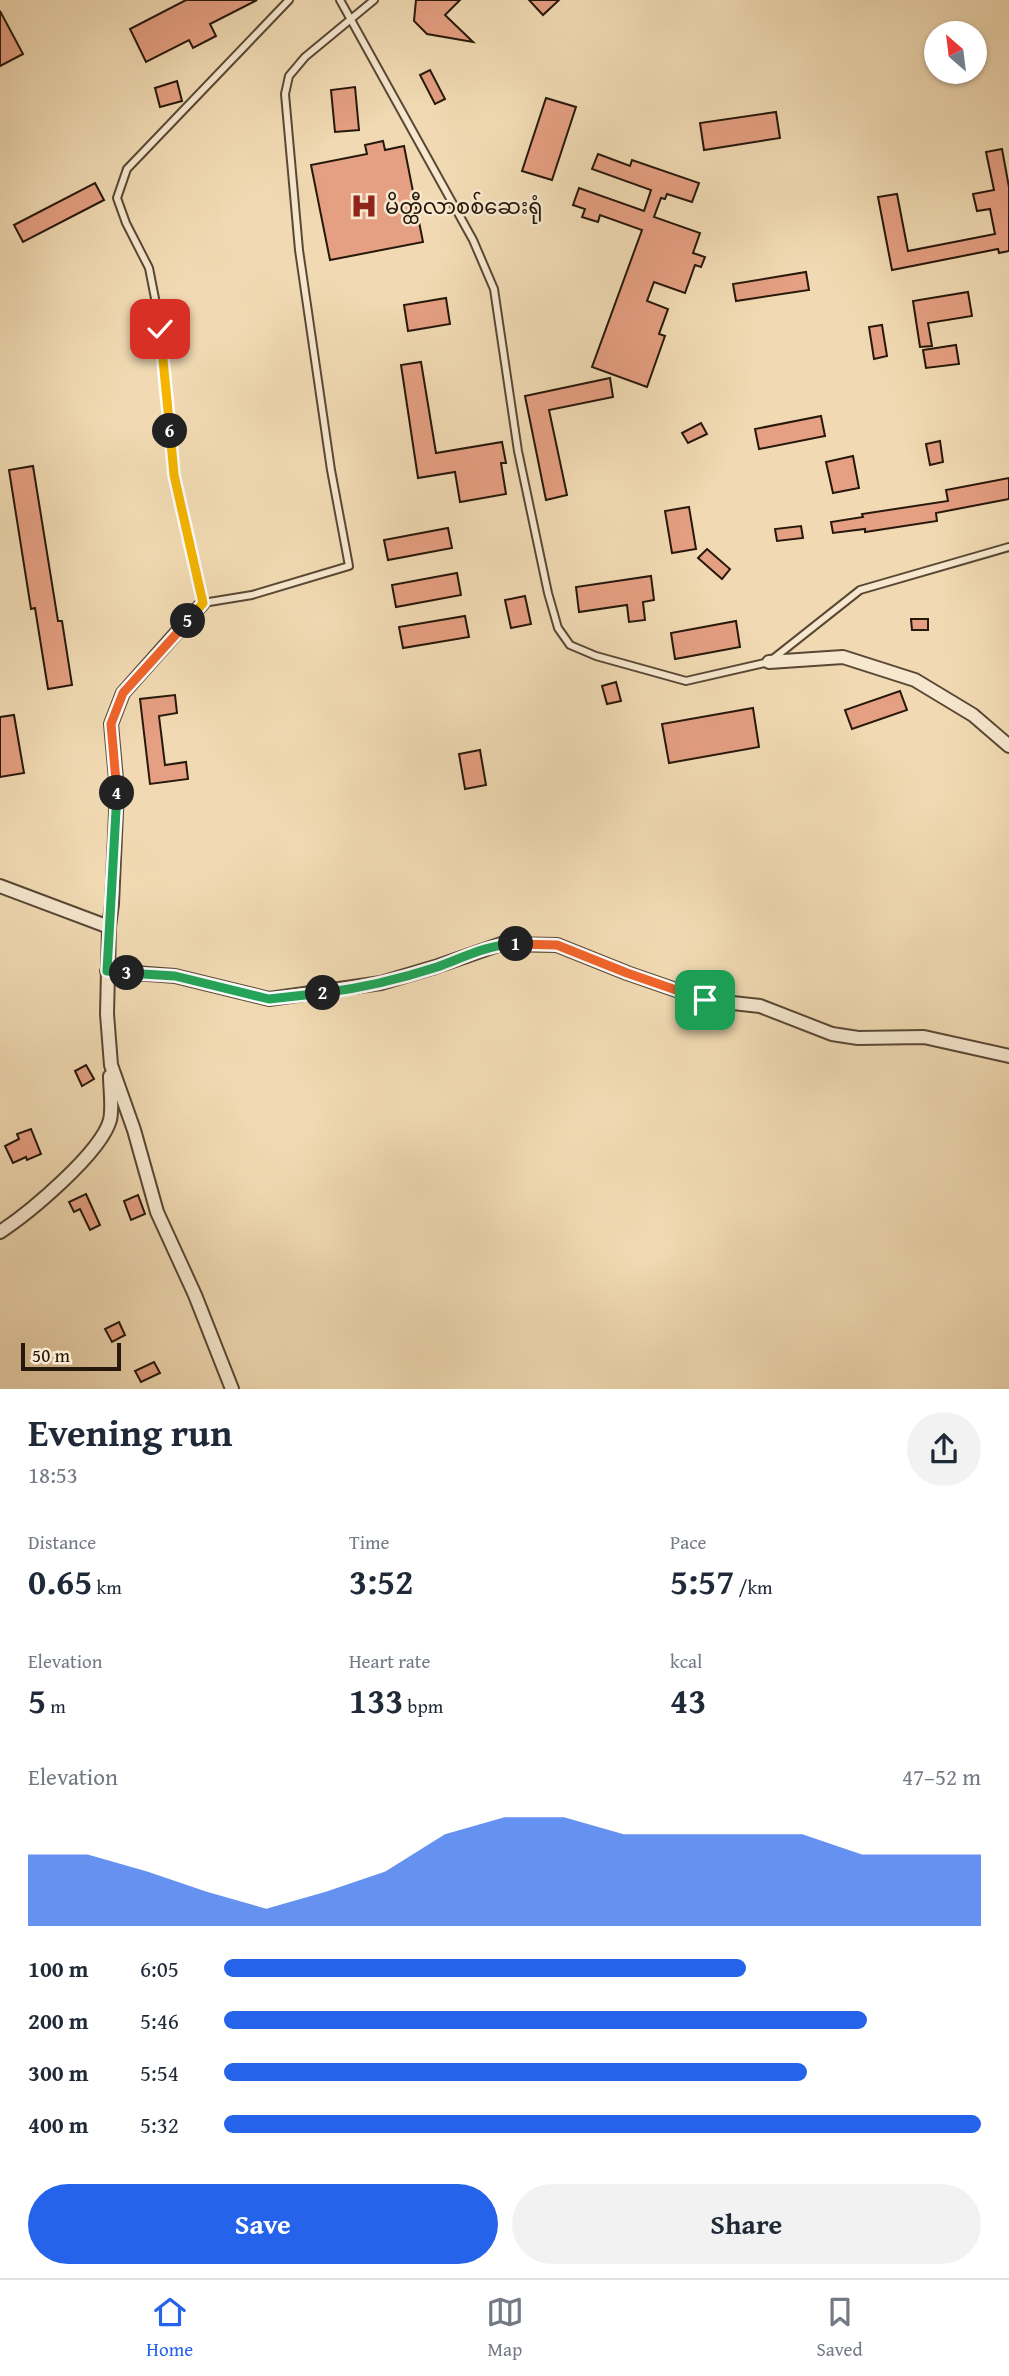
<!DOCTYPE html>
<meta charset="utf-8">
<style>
:root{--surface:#fff;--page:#f2f2f3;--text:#1f2937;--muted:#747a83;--line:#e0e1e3;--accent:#2563eb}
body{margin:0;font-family:"Gentium Book Plus","Noto Sans Myanmar",serif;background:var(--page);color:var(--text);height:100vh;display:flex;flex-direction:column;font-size:26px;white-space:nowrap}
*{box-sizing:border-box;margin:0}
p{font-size:23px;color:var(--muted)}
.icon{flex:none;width:38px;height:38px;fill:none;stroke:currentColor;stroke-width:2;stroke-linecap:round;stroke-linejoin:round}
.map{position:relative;height:1389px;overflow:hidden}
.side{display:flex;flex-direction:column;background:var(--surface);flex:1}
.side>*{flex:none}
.needle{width:46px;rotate:332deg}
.controls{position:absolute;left:924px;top:21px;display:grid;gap:14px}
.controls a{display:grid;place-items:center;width:63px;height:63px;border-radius:50%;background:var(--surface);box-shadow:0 2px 5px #0004;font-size:35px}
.scale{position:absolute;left:21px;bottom:18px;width:100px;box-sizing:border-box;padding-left:7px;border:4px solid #26180a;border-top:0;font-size:19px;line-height:24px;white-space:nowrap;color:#26180a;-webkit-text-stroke:5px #f6e7ce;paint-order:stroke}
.pin{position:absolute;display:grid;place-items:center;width:60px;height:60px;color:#fff;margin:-30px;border-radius:14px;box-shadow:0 4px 10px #0006}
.km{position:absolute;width:35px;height:35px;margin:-18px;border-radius:50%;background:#222;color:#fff;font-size:19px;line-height:35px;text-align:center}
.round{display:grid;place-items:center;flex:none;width:74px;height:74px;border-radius:37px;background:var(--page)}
.summary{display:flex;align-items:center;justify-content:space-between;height:119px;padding:0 28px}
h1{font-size:38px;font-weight:700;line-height:52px}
.stats{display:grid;grid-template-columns:repeat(3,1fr);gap:10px;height:119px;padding:7px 28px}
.stats div{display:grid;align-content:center}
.stats b{font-size:35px;font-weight:700}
.stats small{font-size:19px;font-weight:400}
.stats p{font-size:19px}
.chart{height:196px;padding:14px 28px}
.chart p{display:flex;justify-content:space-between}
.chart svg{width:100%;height:126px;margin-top:7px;fill:var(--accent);opacity:.7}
.cta{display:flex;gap:14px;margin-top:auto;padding:14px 28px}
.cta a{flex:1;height:80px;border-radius:42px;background:var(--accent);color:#fff;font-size:28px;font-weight:700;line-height:80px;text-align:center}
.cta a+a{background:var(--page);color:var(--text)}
ul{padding:0 28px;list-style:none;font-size:23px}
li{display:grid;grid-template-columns:112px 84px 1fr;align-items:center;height:52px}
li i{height:18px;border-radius:9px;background:var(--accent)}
.tabs{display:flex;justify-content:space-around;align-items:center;height:98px;border-top:2px solid var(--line);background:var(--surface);font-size:19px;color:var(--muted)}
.tabs a{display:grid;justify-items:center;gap:4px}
.tabs .active{color:var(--accent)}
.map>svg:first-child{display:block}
.building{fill:#e59f82;stroke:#26180a;stroke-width:2}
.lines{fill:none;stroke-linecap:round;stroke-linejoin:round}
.lane-casing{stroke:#594834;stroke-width:10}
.street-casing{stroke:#594834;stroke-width:16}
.lane{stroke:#f6e7ce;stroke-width:6}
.street{stroke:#f6e7ce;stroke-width:12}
.split-1-casing{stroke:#fff;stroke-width:14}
.split-2-casing{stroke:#fff;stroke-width:14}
.split-3-casing{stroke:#fff;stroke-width:14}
.split-4-casing{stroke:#fff;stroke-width:14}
.split-5-casing{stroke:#fff;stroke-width:14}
.split-6-casing{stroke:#fff;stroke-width:14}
.split-7-casing{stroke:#fff;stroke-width:14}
.split-1{stroke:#f0652b;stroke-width:9}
.split-2{stroke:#22a559;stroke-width:9}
.split-3{stroke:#22a559;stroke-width:9}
.split-4{stroke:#22a559;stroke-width:9}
.split-5{stroke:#f0652b;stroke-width:9}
.split-6{stroke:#f5b400;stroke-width:9}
.split-7{stroke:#f5b400;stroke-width:9}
.labels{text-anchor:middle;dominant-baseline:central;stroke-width:5;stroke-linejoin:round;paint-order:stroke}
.poi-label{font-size:21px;fill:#26180a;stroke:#f6e7ce;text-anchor:start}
</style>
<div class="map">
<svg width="1009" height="1389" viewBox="0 0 1009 1389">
<rect width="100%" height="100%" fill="#f1dab3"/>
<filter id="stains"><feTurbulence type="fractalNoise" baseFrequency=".00286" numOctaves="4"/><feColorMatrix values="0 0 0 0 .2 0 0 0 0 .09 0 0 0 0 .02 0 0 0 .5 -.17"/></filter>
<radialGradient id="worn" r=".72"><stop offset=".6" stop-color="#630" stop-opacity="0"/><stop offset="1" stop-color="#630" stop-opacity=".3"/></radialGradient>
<g class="building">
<polygon points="186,0 257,0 210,24 216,36 193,48 189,40 146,62 130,29"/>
<polygon points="416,0 460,0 445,15 473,42 427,34 414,21"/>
<polygon points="529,0 559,0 543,15"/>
<polygon points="0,11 23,54 0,66"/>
<polygon points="430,70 445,99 435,104 420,75"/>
<polygon points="177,81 182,101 160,107 155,88"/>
<polygon points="355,87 359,130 335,132 331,90"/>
<polygon points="546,98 576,107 552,180 522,171"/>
<polygon points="776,112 780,138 704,150 700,123"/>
<polygon points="383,141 385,150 404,146 423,242 330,260 311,165 367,154 365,145"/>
<polygon points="1002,149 1009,187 1009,251 999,253 998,249 892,270 878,197 897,194 908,251 995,234 990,209 977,211 973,194 994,190 986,152"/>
<polygon points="598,154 630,166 632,160 699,183 692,202 667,194 665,199 661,198 654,217 700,233 693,253 705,257 701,267 695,265 685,293 654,282 647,301 668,309 659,334 665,336 647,387 592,367 642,230 600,215 598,222 582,217 585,209 573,205 579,188 644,211 651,190 592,169"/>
<polygon points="95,183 104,200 23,242 14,225"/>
<polygon points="806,272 809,290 736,301 733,284"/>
<polygon points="968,292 972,316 928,323 932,346 920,347 913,301"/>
<polygon points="446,298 450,324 408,331 404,305"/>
<polygon points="882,325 887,356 874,359 869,327"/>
<polygon points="956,345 959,364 926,368 923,350"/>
<polygon points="421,362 436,453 502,442 506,463 501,463 506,494 460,502 455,472 418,478 401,365"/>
<polygon points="610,378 613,397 549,410 567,495 546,500 525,396"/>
<polygon points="821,416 825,436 759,449 755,429"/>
<polygon points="701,423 707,434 688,443 682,433"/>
<polygon points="940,441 943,462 930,465 926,444"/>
<polygon points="853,456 859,488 833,493 826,462"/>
<polygon points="33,466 58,621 62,621 72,685 48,689 35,608 31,609 9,470"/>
<polygon points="1009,478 1009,499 936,513 937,521 865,532 865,529 833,533 831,522 863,517 862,514 948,501 946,490"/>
<polygon points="689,507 696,549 672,553 665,511"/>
<polygon points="801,526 803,538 777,541 775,529"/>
<polygon points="448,528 452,548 388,560 384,540"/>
<polygon points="707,549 730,569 722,579 698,558"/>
<polygon points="457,573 461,595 396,607 392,585"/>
<polygon points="651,576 654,600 643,602 645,620 629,622 627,605 579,612 576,587"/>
<polygon points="525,596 531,624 511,628 505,600"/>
<polygon points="465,616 469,637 403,648 399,627"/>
<polygon points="911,619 928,619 928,630 912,630"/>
<polygon points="736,621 740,647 675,659 671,633"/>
<polygon points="616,682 621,701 607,704 602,686"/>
<polygon points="900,691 907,710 852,729 845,710"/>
<polygon points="175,695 177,713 159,716 165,765 186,762 188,779 150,784 140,699"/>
<polygon points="753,708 759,747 669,763 662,724"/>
<polygon points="14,715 24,773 0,777 0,717"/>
<polygon points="480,750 486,785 465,789 459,754"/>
<polygon points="86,1065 94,1079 82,1086 75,1071"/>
<polygon points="31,1129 41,1154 27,1160 26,1157 13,1163 5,1146 19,1139 17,1134"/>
<polygon points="86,1194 100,1225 90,1230 80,1209 74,1212 69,1202"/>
<polygon points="138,1195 145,1214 131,1220 124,1201"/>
<polygon points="119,1322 125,1335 112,1342 105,1329"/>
<polygon points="154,1362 160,1373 141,1382 135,1371"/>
</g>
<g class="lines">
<g class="lane-casing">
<g id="lane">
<polyline points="289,0 127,169 117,198 126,223 149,268 161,329 174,475 203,603 252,595 349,566 331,470 299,250 285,94 289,76 305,57 374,0"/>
<polyline points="340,0 473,240 494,289 518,451 548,593 558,628 570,645 596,656 686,681 769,662 860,590 1009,547"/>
</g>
</g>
<g class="street-casing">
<g id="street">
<polyline points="203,603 123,693 111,724 117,790 112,904 109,927 107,1014 111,1065 134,1130 157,1212 195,1295 232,1389"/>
<polyline points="769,662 843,657 915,680 973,715 1009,746"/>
<polyline points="0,886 109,927"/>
<polyline points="107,971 175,976 269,999 381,983 435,967 501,944 557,945 627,973 705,1000 760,1006 832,1034 858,1038 924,1037 1009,1056"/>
<path d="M0,1232C29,1213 101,1153 110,1120C113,1107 110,1089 110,1076"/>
</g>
</g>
<use href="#lane" class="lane"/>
<use href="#street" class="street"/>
</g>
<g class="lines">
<g class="split-1-casing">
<polyline id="split-1" points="516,944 557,945 627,973 705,1000"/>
</g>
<g class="split-2-casing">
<path id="split-2" d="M323,993C362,988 400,979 437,967C462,958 489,944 516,944"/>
</g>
<g class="split-3-casing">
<polyline id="split-3" points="127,973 175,976 269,999 323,993"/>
</g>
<g class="split-4-casing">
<polyline id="split-4" points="117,793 107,971 127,973"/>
</g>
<g class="split-5-casing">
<polyline id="split-5" points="117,793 111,724 123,693 188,621"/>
</g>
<g class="split-6-casing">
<polyline id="split-6" points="170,431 174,475 203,603 188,621"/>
</g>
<g class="split-7-casing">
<polyline id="split-7" points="160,329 170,431"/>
</g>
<use href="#split-1" class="split-1"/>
<use href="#split-2" class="split-2"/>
<use href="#split-3" class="split-3"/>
<use href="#split-4" class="split-4"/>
<use href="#split-5" class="split-5"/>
<use href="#split-6" class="split-6"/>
<use href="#split-7" class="split-7"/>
</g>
<defs>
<g id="hospital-bare" transform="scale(2.1)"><path d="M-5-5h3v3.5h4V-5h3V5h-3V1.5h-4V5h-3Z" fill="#8f2418" stroke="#f6e7ce" stroke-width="2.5" paint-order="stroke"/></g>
</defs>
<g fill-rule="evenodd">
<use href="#hospital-bare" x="364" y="206"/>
</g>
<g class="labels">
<g class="poi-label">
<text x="385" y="206">မိတ္ထီလာစစ်ဆေးရုံ</text>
</g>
</g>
<rect width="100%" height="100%" filter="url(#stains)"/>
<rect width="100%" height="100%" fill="url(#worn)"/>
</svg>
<div class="controls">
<a><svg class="needle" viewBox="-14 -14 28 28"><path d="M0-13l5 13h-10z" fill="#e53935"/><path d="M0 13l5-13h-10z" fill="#747a83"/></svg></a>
</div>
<div class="scale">50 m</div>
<div class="pin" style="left:705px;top:1000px;background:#1e9e55"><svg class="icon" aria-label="arrive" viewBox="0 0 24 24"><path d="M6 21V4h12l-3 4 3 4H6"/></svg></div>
<div class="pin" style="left:160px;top:329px;background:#d93025"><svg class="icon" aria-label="check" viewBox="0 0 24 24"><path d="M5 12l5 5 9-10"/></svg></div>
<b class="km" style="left:516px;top:944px">1</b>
<b class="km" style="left:323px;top:993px">2</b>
<b class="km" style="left:127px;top:973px">3</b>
<b class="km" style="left:117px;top:793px">4</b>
<b class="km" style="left:188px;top:621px">5</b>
<b class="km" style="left:170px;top:431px">6</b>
</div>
<section class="side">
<div class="summary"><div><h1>Evening run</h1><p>18:53</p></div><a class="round"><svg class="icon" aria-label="share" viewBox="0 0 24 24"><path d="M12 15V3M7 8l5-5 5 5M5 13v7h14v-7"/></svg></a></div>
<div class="stats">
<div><p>Distance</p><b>0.65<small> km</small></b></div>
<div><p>Time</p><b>3:52</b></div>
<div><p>Pace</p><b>5:57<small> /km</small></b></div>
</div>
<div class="stats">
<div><p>Elevation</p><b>5<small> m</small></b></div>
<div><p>Heart rate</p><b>133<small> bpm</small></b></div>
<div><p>kcal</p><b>43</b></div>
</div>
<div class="chart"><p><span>Elevation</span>47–52 m</p>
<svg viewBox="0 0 160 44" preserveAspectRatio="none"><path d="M0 44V19L10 19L20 25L30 32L40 38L50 32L60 25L70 12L80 6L90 6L100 12L110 12L120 12L130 12L140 19L150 19L160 19V44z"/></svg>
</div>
<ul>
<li><b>100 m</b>6:05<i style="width:69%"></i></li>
<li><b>200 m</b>5:46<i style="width:85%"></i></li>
<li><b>300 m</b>5:54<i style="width:77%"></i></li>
<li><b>400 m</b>5:32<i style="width:100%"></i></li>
</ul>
<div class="cta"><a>Save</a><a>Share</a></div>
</section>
<nav class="tabs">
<a class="active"><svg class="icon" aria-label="home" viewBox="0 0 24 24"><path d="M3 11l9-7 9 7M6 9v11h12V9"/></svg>Home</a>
<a><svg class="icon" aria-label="map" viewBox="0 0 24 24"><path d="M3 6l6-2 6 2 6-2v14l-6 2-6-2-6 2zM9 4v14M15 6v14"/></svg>Map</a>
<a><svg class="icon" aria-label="saved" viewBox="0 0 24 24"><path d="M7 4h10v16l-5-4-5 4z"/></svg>Saved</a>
</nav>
